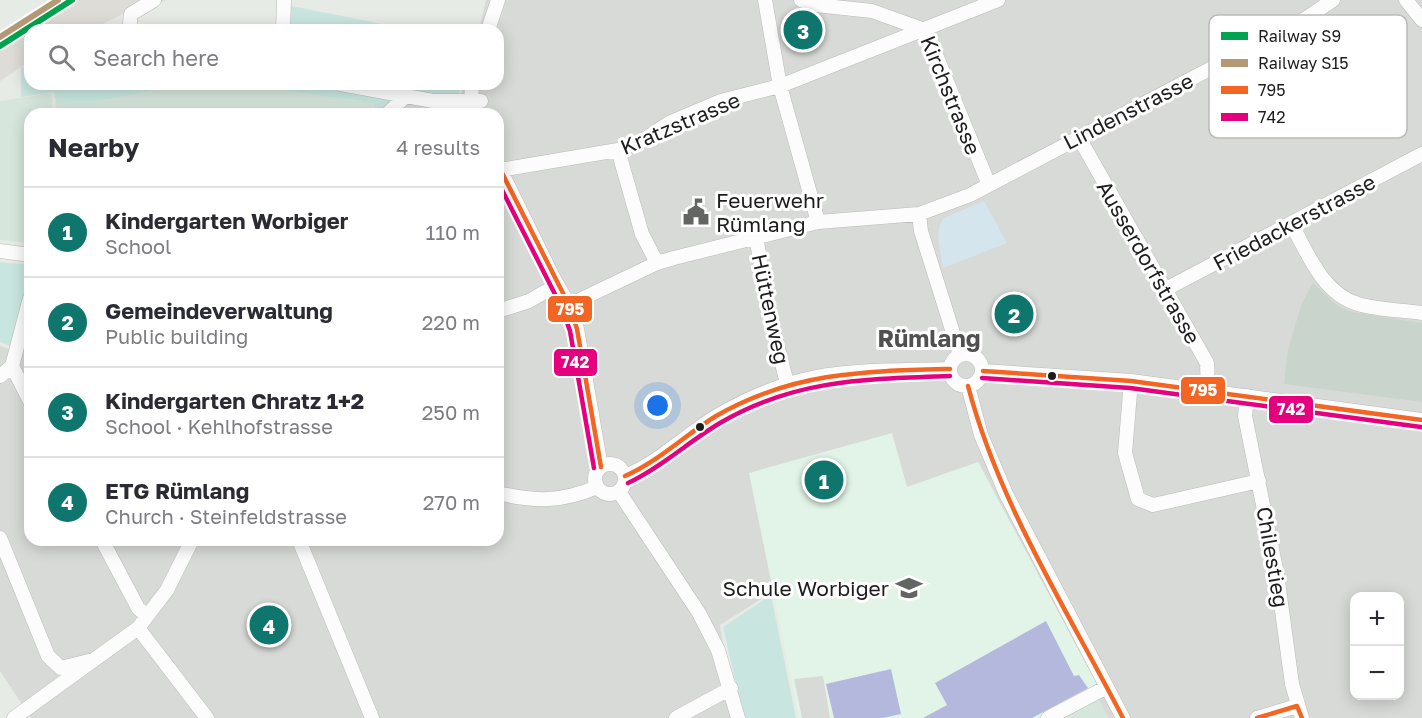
<!DOCTYPE html>
<html lang="en">
<head>
<meta charset="utf-8">
<style>
	:root { --surface:#fff; --page:#f7f7f7; --text:#2b2b33; --muted:#7c7c81; --line:#e1e1e2; --accent:#0f766e }
	body { margin:0; font-family:"Golos Text",sans-serif; background:var(--page); color:var(--text) }
	.controls { position:absolute; right:18px; bottom:18px; display:grid; overflow:hidden; border-radius:12px; box-shadow:0 3px 15px #0003 }
	.controls button { width:54px; height:54px; display:grid; place-items:center; padding:0; border:0; border-bottom:2px solid var(--line); background:var(--surface); color:var(--text); font:30px sans-serif }
	.you { position:absolute; left:658px; top:406px; width:21px; height:21px; margin:-15px; border:4px solid #fff; border-radius:50%; background:#1a73e8; box-shadow:0 0 0 9px #1a73e833 }
	.badge { display:grid; place-items:center; width:39px; height:39px; border-radius:50%; background:var(--accent); color:#fff; font-size:20px; font-weight:700 }
	.pin { position:absolute; translate:-50% -50%; border:3px solid #fff; box-shadow:0 2px 6px #0006 }
	.list { margin:0; padding:0; list-style:none }
	h2 { display:flex; justify-content:space-between; align-items:center; height:78px; margin:0; padding:0 24px; font-size:26px }
	h2 small { font-size:20px; font-weight:400; color:var(--muted) }
	.list li { display:grid; grid-template-columns:39px 1fr auto; gap:18px; align-items:center; box-sizing:border-box; height:90px; padding:0 24px; border-top:2px solid var(--line) }
	.list b { display:block; font-size:22px; white-space:nowrap }
	.list p { margin:0; font-size:20px; white-space:nowrap; color:var(--muted) }
	.list em { font-size:20px; font-style:normal; color:var(--muted) }
	.icon { flex:none; width:33px; height:33px; fill:none; stroke:currentColor; stroke-width:2; stroke-linecap:round; stroke-linejoin:round }
	.map { position:relative; flex:none; width:1422px; height:718px; overflow:hidden }
	.search { position:absolute; background:var(--surface); box-shadow:0 3px 15px #0003; left:24px; top:24px; width:480px; height:66px; display:flex; align-items:center; gap:15px; box-sizing:border-box; padding:0 21px; border-radius:18px; color:var(--muted); font-size:22px }
	.panel { position:absolute; background:var(--surface); box-shadow:0 3px 15px #0003; left:24px; top:108px; width:480px; height:438px; border-radius:18px }
	.map>svg:first-child { display:block }
</style>
</head>
<body>
<div class="map">
<svg width="1422" height="718" viewBox="0 0 1422 718">
	<rect width="100%" height="100%" fill="#e6ebe6"/>
	<path fill="#d8dad7" fill-rule="evenodd" d="M486 0H1422V718H1108L978 462 720 625 734 718H31L0 671V346L19 352 30 315V540H498V114H386L407 103 456 112 464 84H498V30H479ZM1354 596H1400V696H1354Z"/>
	<path fill="#dddcd6" d="M58 0H166L139 13 123 14 90 30H30V61L0 81V38Z"/>
	<path fill="#e2f4e7" d="M892 433 907 487 978 462 1100 690 1044 718H799L749 473Z"/>
	<path fill="#c9d4cc" d="M1313 283 1337 305 1351 312 1422 323V402L1284 384 1288 349 1302 303Z"/>
	<path fill="#d6e6dc" d="M189 84H239L372 103 376 113 57 114 55 102 102 101Z
		M51 93 53 114H30V243L0 240V101Z
		M1098 697 1108 718H1057Z"/>
	<path fill="#c8e6df" d="M287 5 401 28V30H286Z
		M21 67 30 70V84H187L101 101 56 102 54 92 21 97Z
		M240 84H313L396 99 377 111 372 103Z
		M363 84H460L458 96 434 98Z
		M0 262 30 265V282L10 346 0 342Z
		M771 595 796 718H744L723 627Z"/>
	<path fill="#d4e5ed" d="M984 201 1007 243 943 268C941 252 933 232 944 218Z"/>
	<path fill="#b4b8dc" d="M1046 621 1074 676 1079 675 1088 688 1032 718H923L947 705 935 683Z
		M891 669 901 714 883 718H834L826 684Z"/>
	<path fill="#d8dad8" d="M887 21 890 30 849 46 846 37Z
		M1406 22 1414 37 1388 52 1379 36Z
		M891 125 903 147 869 156 867 133Z
		M1057 236 1118 353 1109 358 1048 240Z
		M1042 250 1066 295 1059 299 1035 254Z
		M1151 275 1179 327 1135 353 1107 302Z
		M937 390 944 413 891 430 886 403Z
		M753 412 765 428 771 448 785 445 791 460 749 473 747 467 717 482 698 444Z
		M910 428 918 454 902 459 892 433Z
		M1266 558 1275 626 1267 627 1258 559Z
		M280 571 292 584 297 586 304 581 307 593 299 600 288 590 291 597 277 605 272 597 249 610 241 593Z
		M312 594 324 621V628L319 629 301 605Z
		M823 676 830 718H802L794 679Z"/>
	<g fill="none" stroke-linecap="round" stroke-linejoin="round">
		<g stroke="#b9bbb9" stroke-width="15">
			<path id="minor" d="M765 0 780 86 818 222
				M801 0 816 5 872 11 922 29
				M1406 0 1422 20
				M922 29 932 45 989 185
				M129 30 131 14 154 0
				M283 30 284 0
				M488 30 498 0
				M341 84 433 101H481
				M472 84 471 103 474 114
				M387 114 406 96
				M1078 136 1207 363 1208 391
				M618 150 642 234 657 263
				M498 165 553 277 569 305 577 329 601 467
				M500 170 618 150 642 141 669 123 721 101 780 86 998 0
				M919 214 921 231 960 355
				M1292 225C1308 254 1323 294 1358 304 1378 310 1401 310 1422 313
				M756 236 770 318 787 383
				M0 251 30 255
				M1166 289 1422 154
				M569 305 657 263 674 258 818 222 919 214 970 195 1305 19 1333 0
				M498 311 529 301 557 285
				M950 370a16 16 0 1 1 32 0a16 16 0 1 1-32 0Z
				M12 366 30 298
				M12 366 30 401
				M983 371 1131 381 1422 420
				M0 376 12 366
				M1131 381 1125 453 1138 499 1153 505 1259 481
				M968 386 981 435 1006 494 1123 718
				M1247 396 1245 416 1277 574 1292 684 1302 718
				M595 479a15 15 0 1 1 30 0a15 15 0 1 1-30 0Z
				M625 476C660 462 685 435 717 416 802 366 856 372 950 369
				M619 492 699 613 718 650 738 718
				M498 493C535 502 562 502 597 487
				M0 538 48 656 61 668 89 661
				M102 540 138 608 147 616
				M299 540 372 718
				M138 628 207 718
				M14 718 138 628 167 590 192 540
				M676 718 731 688
				M1048 718 1107 687
				M1257 718 1297 706"/>
		</g>
		<use href="#minor" stroke="#fbfcfb" stroke-width="14"/>
		<g stroke="#fff" stroke-width="9">
			<path id="bus-1" d="M498 165 569 305 577 329 601 467
				M983 371 1131 381 1422 420
				M968 386C999 504 1067 610 1123 718
				M625 476C659 461 685 435 716 416 792 372 865 371 950 369
				M1257 718 1297 706 1302 718"/>
		</g>
		<g stroke="#fff" stroke-width="9">
			<path id="bus-2" d="M498 182 562 308 570 331 594 468
				M982 378 1130 388 1421 427
				M628 483C662 467 688 442 720 423 795 379 866 379 950 376"/>
		</g>
		<use href="#bus-1" stroke="#f26522" stroke-width="4.5"/>
		<use href="#bus-2" stroke="#e5007d" stroke-width="4.5"/>
		<g stroke="#fff" stroke-width="10">
			<path id="rail-1" d="M0 46 72 0"/>
		</g>
		<g stroke="#fff" stroke-width="10">
			<path id="rail-2" d="M0 37 58 0"/>
		</g>
		<use href="#rail-1" stroke="#00a34f" stroke-width="6"/>
		<use href="#rail-2" stroke="#b59977" stroke-width="6"/>
	</g>
	<defs>
		<g id="civic-bare" transform="scale(2.07)"><path d="M-.6-6.5H3V-4.5H.6V-3L4-1V1h2V6H-6V1h2V-1L-.6-3ZM-1.2 2.5V6h2.4V2.5Z" fill="#636563" stroke="#fff" stroke-width="2.5" paint-order="stroke"/></g>
		<g id="school-bare" transform="scale(2.07)"><path d="M0-5L7-2L0 1L-7-2ZM-4 1L0 2.5L4 1V4Q0 6-4 4Z" fill="#636563" stroke="#fff" stroke-width="2.5" paint-order="stroke"/></g>
	</defs>
	<g fill-rule="evenodd">
		<use href="#civic-bare" x="696" y="212"/>
		<use href="#school-bare" x="909" y="588"/>
	</g>
	<g fill="#1d1d1d" stroke="#fff" stroke-width="2">
		<circle cx="1052" cy="376" r="5"/>
		<circle cx="700" cy="427" r="5"/>
	</g>
	<g text-anchor="middle" dominant-baseline="central" stroke-width="6" stroke-linejoin="round" paint-order="stroke">
		<g font-size="21" fill="#1d1d1d" stroke="#fff">
			<text transform="translate(951 95) rotate(68)">Kirchstrasse</text>
			<text transform="translate(1128 111) rotate(-27)">Lindenstrasse</text>
			<text transform="translate(680 123) rotate(-23)">Kratzstrasse</text>
			<text transform="translate(1294 222) rotate(-28)">Friedackerstrasse</text>
			<text transform="translate(1149 262) rotate(60)">Ausserdorfstrasse</text>
			<text transform="translate(771 309) rotate(78)">Hüttenweg</text>
			<text transform="translate(1273 557) rotate(80)">Chilestieg</text>
		</g>
		<g font-size="21" fill="#1d1d1d" stroke="#fff" text-anchor="start">
			<text x="716" y="200">Feuerwehr<tspan x="716" dy="24">Rümlang</tspan></text>
			<text x="889" y="588" text-anchor="end">Schule Worbiger</text>
		</g>
		<g font-size="24" font-weight="bold" fill="#505050" stroke="#fff">
			<text x="929" y="337">Rümlang</text>
		</g>
	</g>
	<rect x="1209" y="15" width="198" height="123" rx="9" fill="#fff" stroke="#bbb" stroke-width="1.5"/>
	<rect x="1221" y="32" width="27" height="8" fill="#00a34f"/>
	<rect x="1221" y="59" width="27" height="8" fill="#b59977"/>
	<rect x="1221" y="86" width="27" height="8" fill="#f26522"/>
	<rect x="1221" y="113" width="27" height="8" fill="#e5007d"/>
	<g font-size="16" fill="#1d1d1d">
		<text x="1258" y="42">Railway S9</text>
		<text x="1258" y="69">Railway S15</text>
		<text x="1258" y="96">795</text>
		<text x="1258" y="123">742</text>
	</g>
	<g stroke="#fff" stroke-width="2">
		<rect x="547" y="295" width="46" height="28" rx="6" fill="#f26522"/>
		<rect x="553" y="348" width="45" height="29" rx="6" fill="#e5007d"/>
		<rect x="1180" y="376" width="46" height="29" rx="6" fill="#f26522"/>
		<rect x="1268" y="395" width="46" height="29" rx="6" fill="#e5007d"/>
	</g>
	<g font-size="16" text-anchor="middle" font-weight="bold" fill="#fff">
		<text x="570" y="315">795</text>
		<text x="575" y="368">742</text>
		<text x="1203" y="396">795</text>
		<text x="1291" y="415">742</text>
	</g>
</svg>
<div class="controls">
<button>+</button>
<button>−</button>
</div>
<div class="you"></div>
<div class="pin badge" style="left:824px;top:480px">1</div>
<div class="pin badge" style="left:1014px;top:314px">2</div>
<div class="pin badge" style="left:803px;top:30px">3</div>
<div class="pin badge" style="left:269px;top:625px">4</div>
<div class="search"><svg class="icon" aria-label="search" viewBox="0 0 24 24"><circle cx="10" cy="10" r="6"/><path d="M15 15l6 6"/></svg>Search here</div>
<section class="panel">
<h2>Nearby<small>4 results</small></h2>
<ul class="list">
<li><span class="badge">1</span><div><b>Kindergarten Worbiger</b><p>School</p></div><em>110 m</em></li>
<li><span class="badge">2</span><div><b>Gemeindeverwaltung</b><p>Public building</p></div><em>220 m</em></li>
<li><span class="badge">3</span><div><b>Kindergarten Chratz 1+2</b><p>School · Kehlhofstrasse</p></div><em>250 m</em></li>
<li><span class="badge">4</span><div><b>ETG Rümlang</b><p>Church · Steinfeldstrasse</p></div><em>270 m</em></li>
</ul>
</section>
</div>
</body>
</html>
